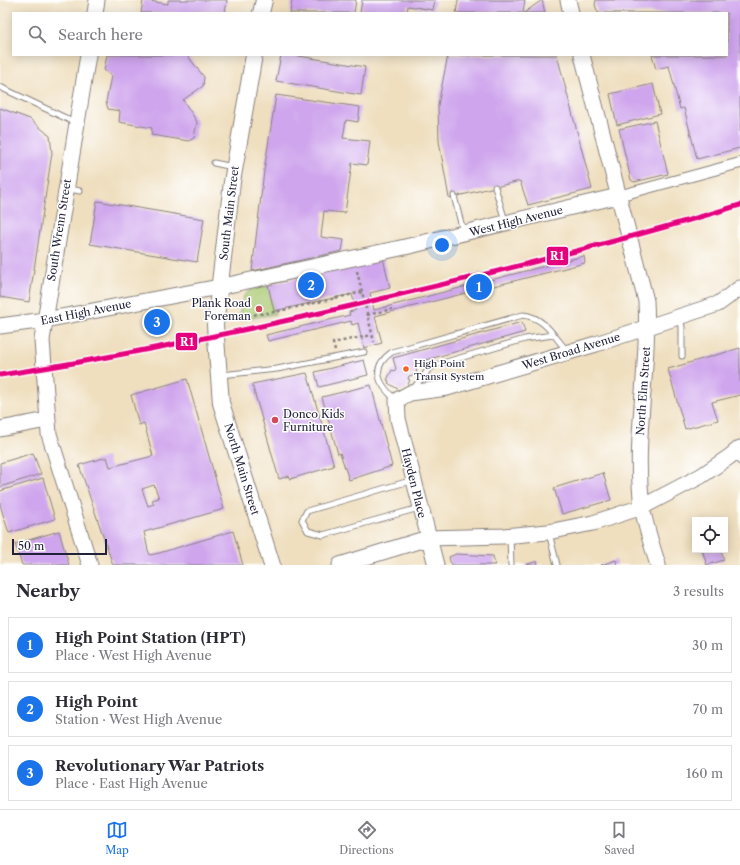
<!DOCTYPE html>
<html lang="en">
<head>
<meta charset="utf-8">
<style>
	:root { --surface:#fff; --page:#f2f2f3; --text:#2b2b33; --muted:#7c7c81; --line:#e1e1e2; --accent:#1a73e8 }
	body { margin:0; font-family:"Libre Caslon Text",serif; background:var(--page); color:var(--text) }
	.controls { position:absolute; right:12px; bottom:12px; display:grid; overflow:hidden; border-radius:0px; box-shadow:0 2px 10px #0003 }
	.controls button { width:36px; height:36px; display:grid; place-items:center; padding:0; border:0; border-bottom:1px solid var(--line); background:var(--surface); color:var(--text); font:20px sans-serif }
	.scale { position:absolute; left:12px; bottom:10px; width:95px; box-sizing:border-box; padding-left:4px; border:2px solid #22223b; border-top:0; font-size:11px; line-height:14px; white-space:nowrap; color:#22223b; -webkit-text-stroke:3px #fff; paint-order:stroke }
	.you { position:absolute; left:442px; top:245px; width:14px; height:14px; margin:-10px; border:3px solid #fff; border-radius:50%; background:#1a73e8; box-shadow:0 0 0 6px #1a73e833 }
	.badge { display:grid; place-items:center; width:26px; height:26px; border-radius:50%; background:var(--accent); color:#fff; font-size:13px; font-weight:700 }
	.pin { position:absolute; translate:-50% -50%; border:2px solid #fff; box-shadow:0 1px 4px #0006 }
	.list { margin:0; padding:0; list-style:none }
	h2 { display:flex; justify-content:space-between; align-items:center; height:52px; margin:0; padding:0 16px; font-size:17px }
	h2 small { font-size:13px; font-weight:400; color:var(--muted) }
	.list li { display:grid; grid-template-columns:26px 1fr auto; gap:12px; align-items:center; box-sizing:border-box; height:56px; margin:0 8px 8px; padding:0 8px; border:1px solid var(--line); border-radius:0px }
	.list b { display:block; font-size:15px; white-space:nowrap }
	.list p { margin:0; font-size:13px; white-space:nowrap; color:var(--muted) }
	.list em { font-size:13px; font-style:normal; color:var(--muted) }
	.icon { flex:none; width:22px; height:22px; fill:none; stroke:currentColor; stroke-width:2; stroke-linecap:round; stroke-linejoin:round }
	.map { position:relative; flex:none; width:740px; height:565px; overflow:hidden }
	.search { position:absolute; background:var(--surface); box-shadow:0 2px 10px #0003; left:12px; right:12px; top:12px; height:44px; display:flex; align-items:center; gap:10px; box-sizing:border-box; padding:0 14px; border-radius:0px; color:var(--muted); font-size:15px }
	.sheet { height:244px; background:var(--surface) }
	nav { display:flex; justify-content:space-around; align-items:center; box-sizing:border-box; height:56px; border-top:1px solid var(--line); background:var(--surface); font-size:11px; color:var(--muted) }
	nav a { display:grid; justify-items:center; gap:2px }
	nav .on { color:var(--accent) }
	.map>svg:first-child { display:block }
</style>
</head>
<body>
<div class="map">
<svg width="740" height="565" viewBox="0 0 740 565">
	<rect width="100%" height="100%" fill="#fff"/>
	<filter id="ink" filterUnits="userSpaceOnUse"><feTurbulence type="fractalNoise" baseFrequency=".025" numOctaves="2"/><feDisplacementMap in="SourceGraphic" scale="8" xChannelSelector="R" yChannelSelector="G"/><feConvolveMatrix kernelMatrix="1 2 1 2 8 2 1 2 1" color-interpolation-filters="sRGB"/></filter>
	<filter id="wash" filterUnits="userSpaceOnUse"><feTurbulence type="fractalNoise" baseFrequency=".012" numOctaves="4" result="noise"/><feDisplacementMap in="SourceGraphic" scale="16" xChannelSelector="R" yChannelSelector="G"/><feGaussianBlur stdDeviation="0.9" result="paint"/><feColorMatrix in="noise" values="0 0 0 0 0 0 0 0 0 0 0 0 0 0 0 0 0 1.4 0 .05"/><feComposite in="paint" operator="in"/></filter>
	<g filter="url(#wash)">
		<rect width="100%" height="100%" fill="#efdfbf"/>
		<path fill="#aaca72" stroke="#667656" d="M268 285 275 314 239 320C242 295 242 290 268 285Z"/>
		<g id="blocks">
			<path fill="#cfa5ed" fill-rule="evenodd" d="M143 0 168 4V0H227L225 13H141Z
				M292 0H356L354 13H290Z
				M362 0H435L433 10 408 6 407 13H360Z
				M458 0H525L523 13H456Z
				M542 0 545 13H524Z
				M596 0H740V148L697 159 684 108 680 109 669 66 656 69 652 55H727V13H598L595 5Z
				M107 55H187L204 77 203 86 183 100 197 122 194 138 189 141 151 135 152 128 119 122 120 111 108 109 106 102 111 76 104 70Z
				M281 55H293L365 67 361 95 276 81Z
				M448 55H557L592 189 528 205 520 181 449 198 439 141 438 105Z
				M653 84 660 114 617 125 610 94Z
				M276 95 360 107 358 122 346 120 343 138 370 141 367 165 352 163 345 213 324 211 321 237 344 240 342 251 252 271 264 171Z
				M0 108 30 119 50 136 52 153 29 302 0 297Z
				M655 121 668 174 634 182 631 180 619 129Z
				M97 201 204 219 197 262 90 244Z
				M584 256 585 263 375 316 382 343 364 348 358 323 352 325 351 321 268 341 266 335 350 315 349 312 356 310 352 294 274 311 268 285 383 258 390 288 370 293 374 310Z
				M522 322 525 332 426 360 427 365 416 368 417 374 409 376 408 379 410 380 405 390 403 388 401 391 388 383 389 381 387 380 392 370 394 371 396 369 393 358Z
				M740 348V395L712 402 718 420 685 429 668 369Z
				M364 360 368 375 319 387 315 372Z
				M307 373 334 466 290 479 289 476 279 479 252 384Z
				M187 379 224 509 144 532 148 550 150 555 159 553 233 531 243 565H113L79 465 107 457 110 467 153 456 144 423 139 425 131 395ZM154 485 159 498 152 500 154 504 148 506 142 489Z
				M371 385 392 466 349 480 340 453 338 454 322 397Z
				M33 453 41 474 0 487V463Z
				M603 473 611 500 562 514 554 488Z
				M43 478 55 519 9 533 0 505V491Z
				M59 531 69 565H22L15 544Z
				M702 550H721L724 560 707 565Z
				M456 554 493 556 495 565H451L449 557Z
				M616 560 617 565H601Z
				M537 561 538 565H525Z"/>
		</g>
	</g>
	<g filter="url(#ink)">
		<use href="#blocks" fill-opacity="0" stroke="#88807d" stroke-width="1"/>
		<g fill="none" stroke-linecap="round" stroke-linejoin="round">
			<g stroke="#88807d" stroke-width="7">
				<path id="lane" d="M0 87 76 123
					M214 163 233 167
					M495 187 505 221
					M69 189 80 191
					M454 196 463 231
					M680 317 682 327V356
					M221 375 277 369 364 352
					M413 389 429 369 436 365 525 339 553 335
					M396 400C379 385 369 368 392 352L523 315C544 317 554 336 567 351
					M735 454 740 462
					M413 480 307 511 302 520 308 531 323 535 419 508
					M549 533 557 565
					M510 536 511 565"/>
			</g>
			<g stroke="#88807d" stroke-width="12">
				<path id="street" d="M618 196 740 163"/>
			</g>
			<g stroke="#88807d" stroke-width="17">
				<path id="secondary" d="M568 0 571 13
					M95 13 97 0
					M88 55 42 340 49 434 90 565
					M582 55 646 301C650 369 633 438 642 506 645 525 652 546 658 565
					M0 326 45 320 219 287 405 247 618 196
					M0 429 47 420
					M340 565 428 538 503 536 548 532 593 523 642 507 701 476 729 457 740 448
					M436 565 398 419 397 400 410 393 447 388 596 344 718 304 740 288"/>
			</g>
			<g stroke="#88807d" stroke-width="18">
				<path id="primary" d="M261 13 264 0
					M254 55 232 182 215 325 221 403 272 565"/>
			</g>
			<path stroke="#88807d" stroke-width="2.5" stroke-dasharray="3 3" stroke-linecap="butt" d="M357 271 374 342
				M367 315 392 309
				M236 317 275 312 362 292
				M335 351 333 343 372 335"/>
			<use href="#lane" stroke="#fff" stroke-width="5"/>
			<use href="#street" stroke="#fff" stroke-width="10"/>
			<use href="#secondary" stroke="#fff" stroke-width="15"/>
			<use href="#primary" stroke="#fff" stroke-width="16"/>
			<g stroke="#fff" stroke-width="8">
				<path id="rail-1" d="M0 375C132 355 263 327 393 296 510 269 625 240 740 205"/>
			</g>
			<use href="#rail-1" stroke="#e5007d" stroke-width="5"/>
		</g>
	</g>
	<g fill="#d1495b" stroke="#fff" stroke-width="1.5">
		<circle cx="259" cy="309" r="4"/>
		<circle cx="275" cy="420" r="4"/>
	</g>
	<circle fill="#f26522" stroke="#fff" stroke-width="1.5" cx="406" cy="369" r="3.5"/>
	<g text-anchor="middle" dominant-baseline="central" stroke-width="3" stroke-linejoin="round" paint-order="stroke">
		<g font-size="10" fill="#22223b" stroke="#fff" text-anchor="start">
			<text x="414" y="363">High Point<tspan x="414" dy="13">Transit System</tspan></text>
		</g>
		<g font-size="11" fill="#22223b" stroke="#fff">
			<text transform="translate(229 213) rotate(-83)">South Main Street</text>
			<text transform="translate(516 221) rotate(-14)">West High Avenue</text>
			<text transform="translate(59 230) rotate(-81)">South Wrenn Street</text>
			<text transform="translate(86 312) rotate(-11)">East High Avenue</text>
			<text transform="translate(571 351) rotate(-17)">West Broad Avenue</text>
			<text transform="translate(643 391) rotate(-86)">North Elm Street</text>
			<text transform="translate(242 469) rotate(73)">North Main Street</text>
			<text transform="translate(414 483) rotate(76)">Hayden Place</text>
		</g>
		<g font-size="11" fill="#22223b" stroke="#fff" text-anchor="end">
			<text x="251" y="303">Plank Road<tspan x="251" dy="13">Foreman</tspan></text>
			<text x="283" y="414" text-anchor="start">Donco Kids<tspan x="283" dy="13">Furniture</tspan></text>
		</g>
	</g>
	<g stroke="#fff" stroke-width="1.5">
		<rect x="546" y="246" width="23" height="20" rx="4" fill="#e5007d"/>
		<rect x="175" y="332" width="23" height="19" rx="4" fill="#e5007d"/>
	</g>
	<g font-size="11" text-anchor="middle" font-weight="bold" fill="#fff">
		<text x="557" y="260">R1</text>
		<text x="187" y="346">R1</text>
	</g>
</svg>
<div class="controls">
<button><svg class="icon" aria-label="locate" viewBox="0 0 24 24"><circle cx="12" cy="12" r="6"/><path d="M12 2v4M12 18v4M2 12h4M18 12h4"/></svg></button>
</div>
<div class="scale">50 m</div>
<div class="you"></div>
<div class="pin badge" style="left:479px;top:287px">1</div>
<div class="pin badge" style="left:311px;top:285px">2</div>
<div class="pin badge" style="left:157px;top:322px">3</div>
<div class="search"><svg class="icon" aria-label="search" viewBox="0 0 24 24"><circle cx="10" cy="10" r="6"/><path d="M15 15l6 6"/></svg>Search here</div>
</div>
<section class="sheet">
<h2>Nearby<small>3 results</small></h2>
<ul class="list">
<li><span class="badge">1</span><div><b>High Point Station (HPT)</b><p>Place · West High Avenue</p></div><em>30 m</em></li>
<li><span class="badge">2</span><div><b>High Point</b><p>Station · West High Avenue</p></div><em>70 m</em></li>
<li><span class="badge">3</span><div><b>Revolutionary War Patriots</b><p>Place · East High Avenue</p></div><em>160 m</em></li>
</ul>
</section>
<nav>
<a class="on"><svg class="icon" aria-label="map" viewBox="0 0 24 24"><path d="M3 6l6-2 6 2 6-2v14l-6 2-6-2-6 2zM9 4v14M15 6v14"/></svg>Map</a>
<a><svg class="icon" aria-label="directions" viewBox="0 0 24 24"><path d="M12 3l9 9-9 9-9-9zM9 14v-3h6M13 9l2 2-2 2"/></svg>Directions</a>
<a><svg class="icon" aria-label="saved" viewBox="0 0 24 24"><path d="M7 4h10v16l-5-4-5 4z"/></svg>Saved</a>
</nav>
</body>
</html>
